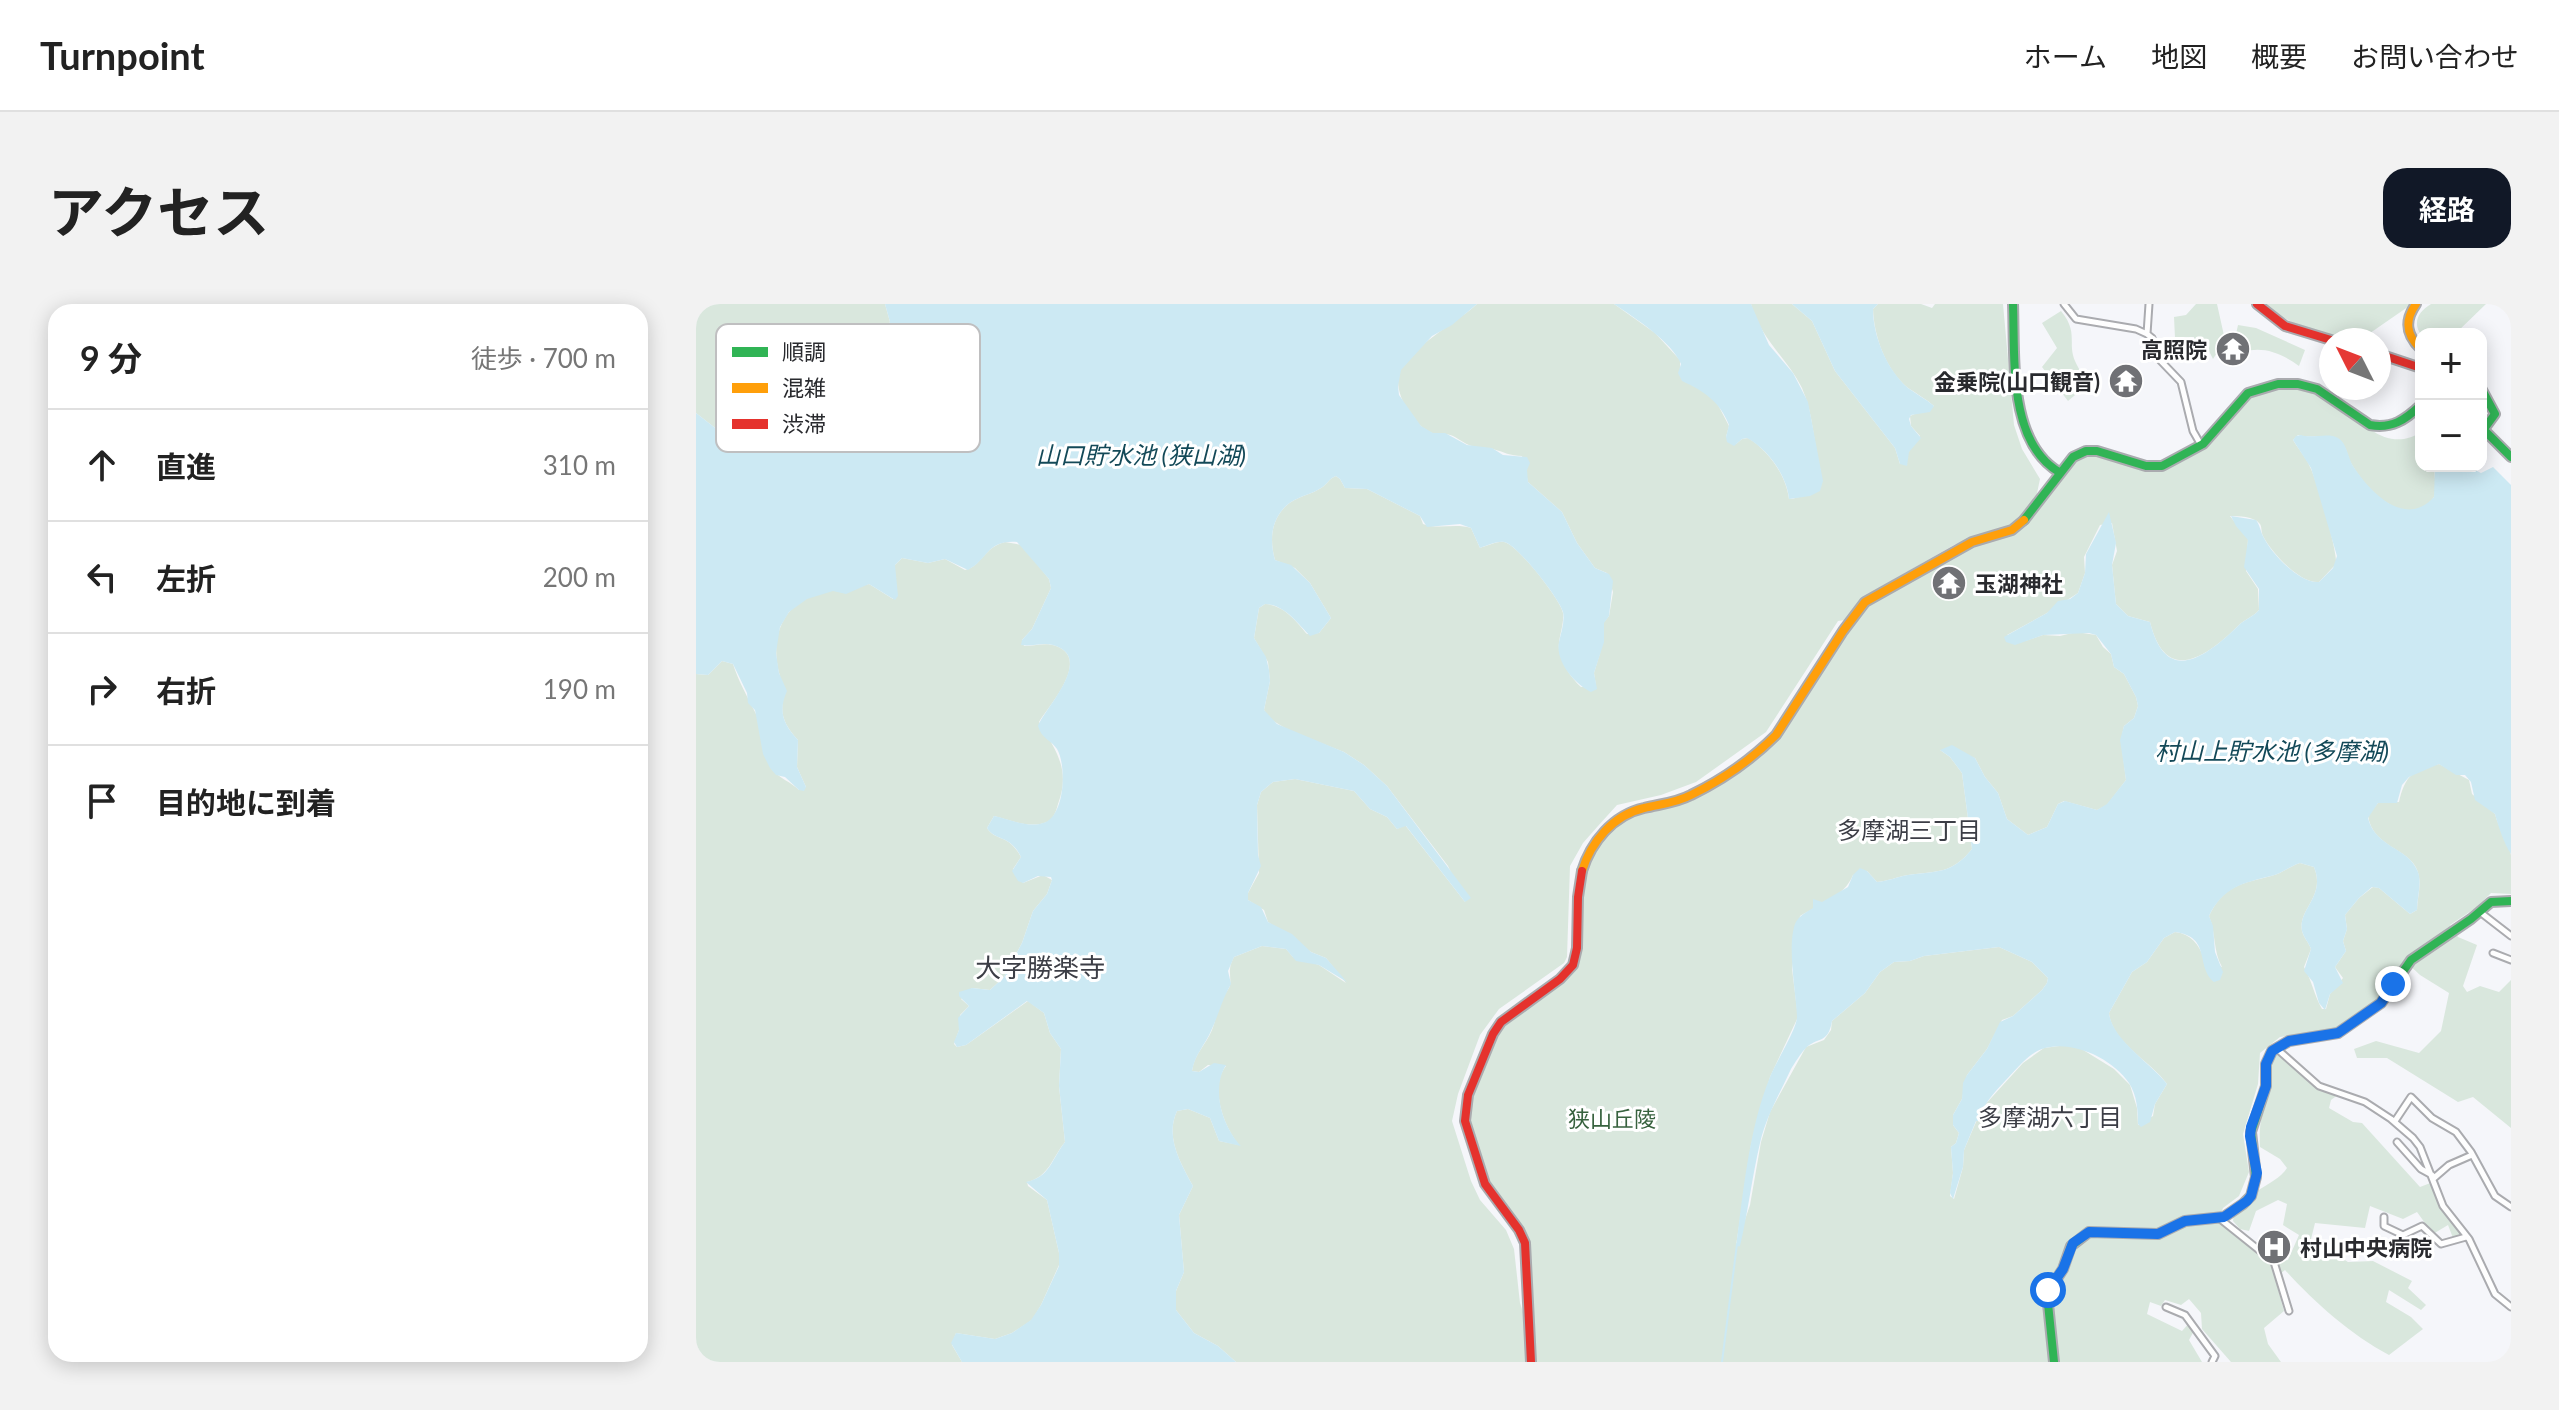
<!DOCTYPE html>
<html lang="ja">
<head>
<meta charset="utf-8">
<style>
	:root { --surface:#fff; --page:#f2f2f2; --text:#222; --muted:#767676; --line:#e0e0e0; --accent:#111827 }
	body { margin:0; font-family:Lato,"Noto Sans JP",sans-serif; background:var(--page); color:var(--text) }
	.controls { position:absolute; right:24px; top:24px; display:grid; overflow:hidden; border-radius:16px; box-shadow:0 4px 20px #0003 }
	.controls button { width:72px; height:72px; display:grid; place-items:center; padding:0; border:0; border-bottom:2px solid var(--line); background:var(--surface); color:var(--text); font:40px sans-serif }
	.compass { position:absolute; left:1623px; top:24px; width:72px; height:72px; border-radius:50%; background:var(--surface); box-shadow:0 4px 20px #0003; rotate:312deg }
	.stop { position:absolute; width:24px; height:24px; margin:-18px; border:6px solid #1a73e8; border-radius:50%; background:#fff }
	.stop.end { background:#1a73e8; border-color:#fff; box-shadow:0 2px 8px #0008 }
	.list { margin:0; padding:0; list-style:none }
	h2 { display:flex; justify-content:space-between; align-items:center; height:104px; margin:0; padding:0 32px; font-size:34px }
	h2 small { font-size:26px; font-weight:400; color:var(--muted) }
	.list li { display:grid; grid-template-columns:52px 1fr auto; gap:24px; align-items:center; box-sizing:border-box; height:112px; padding:0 32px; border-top:2px solid var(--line) }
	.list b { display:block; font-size:30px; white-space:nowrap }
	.list em { font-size:26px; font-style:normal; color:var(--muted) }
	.icon { flex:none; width:44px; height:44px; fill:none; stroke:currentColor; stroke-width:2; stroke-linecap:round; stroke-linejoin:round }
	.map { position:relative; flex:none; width:1815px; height:1058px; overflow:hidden; border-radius:24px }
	header { display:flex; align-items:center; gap:48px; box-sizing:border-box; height:112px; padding:0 40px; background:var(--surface); border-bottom:2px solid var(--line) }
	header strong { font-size:38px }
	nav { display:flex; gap:44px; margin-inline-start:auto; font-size:28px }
	.intro { display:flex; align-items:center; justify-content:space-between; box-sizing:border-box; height:192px; padding:0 48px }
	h1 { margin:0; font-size:56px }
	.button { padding:20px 36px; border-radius:24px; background:var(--accent); color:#fff; font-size:28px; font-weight:700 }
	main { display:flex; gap:48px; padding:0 48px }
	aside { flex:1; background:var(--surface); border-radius:24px; box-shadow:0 4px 20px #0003 }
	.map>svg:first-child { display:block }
</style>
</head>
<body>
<header>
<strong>Turnpoint</strong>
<nav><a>ホーム</a><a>地図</a><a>概要</a><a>お問い合わせ</a></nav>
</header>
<div class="intro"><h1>アクセス</h1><a class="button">経路</a></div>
<main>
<aside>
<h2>9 分<small>徒歩 · 700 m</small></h2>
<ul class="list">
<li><svg class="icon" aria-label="ahead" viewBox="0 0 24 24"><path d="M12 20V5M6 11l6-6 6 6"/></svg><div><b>直進</b></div><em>310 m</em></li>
<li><svg class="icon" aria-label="left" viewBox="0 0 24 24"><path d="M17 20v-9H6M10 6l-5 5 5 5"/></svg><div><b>左折</b></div><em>200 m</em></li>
<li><svg class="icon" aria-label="right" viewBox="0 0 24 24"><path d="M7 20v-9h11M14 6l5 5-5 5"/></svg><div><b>右折</b></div><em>190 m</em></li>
<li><svg class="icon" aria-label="arrive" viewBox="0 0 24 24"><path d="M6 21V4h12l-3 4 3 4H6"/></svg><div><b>目的地に到着</b></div></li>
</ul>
</aside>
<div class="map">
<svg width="1815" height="1058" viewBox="0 0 1815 1058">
	<rect width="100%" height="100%" fill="#f5f6fa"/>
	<path fill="#d9e7dd" d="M0 0H189L194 18C177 47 160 25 139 23L136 35 142 53 134 66 113 80 66 41 55 40 72 82V96L66 102 34 107 29 122 23 127 0 109Z
		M781 0H918L959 29 984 56V64L1021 99 1033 122 1030 133 1040 140 1046 135 1052 134C1072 146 1090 171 1093 195 1101 195 1107 190 1114 192L1125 168C1117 140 1118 111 1106 84 1091 54 1063 33 1055 0H1096L1116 17 1139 67 1199 144 1204 160 1224 132 1215 122 1214 112 1238 102C1230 95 1221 90 1212 84 1190 66 1178 33 1177 5L1182 0H1225L1236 4 1239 0H1307L1318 121 1326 145 1344 175 1340 194 1316 221 1258 241 1167 293 1149 316 1142 317 1070 428 1000 478 965 491 921 501 902 522 887 539 874 562 871 653 868 659 803 705 784 731 762 790 756 817 775 877 784 896 810 926 818 945 824 999 828 1011 830 1058H540L522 1042 498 1029 480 1006V987L488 968 483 911 497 882C484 858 469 833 481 807L492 805 514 814 523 837 543 841C528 823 513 783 530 762L512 761 503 768 496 767C498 750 510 741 516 726 520 716 521 705 525 695 527 691 531 688 533 684 537 675 530 667 538 653L566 642 590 645 597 653 623 661 650 679 630 654 615 648 572 618 568 606 552 596V589L563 569 561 501 565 488 577 478 599 475 658 487 674 505 691 513 701 525 709 521 769 598 752 562 691 482 668 461 648 448 594 427 574 415 568 406 574 377 572 358 558 334 563 304 569 300C588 301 600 317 611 330L623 329 635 314 614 279 599 264 579 256C573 235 575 212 595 198 604 192 616 190 625 184 632 180 632 175 640 172L644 175 649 184 671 185 724 212 727 220C742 226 759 219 775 224L784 244C791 242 801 237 808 238 821 240 865 296 867 309 868 320 864 329 863 339 861 354 875 374 885 383L900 382 898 369 904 349 908 318 913 312 917 288 911 269 899 264 881 239 866 208 832 178 826 152C814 152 808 148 797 145 791 143 785 145 779 143 770 141 765 136 757 132 750 129 745 131 739 130 719 125 697 90 703 70 710 45 762 18 781 0Z
		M1500 0H1521L1529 36 1517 55 1513 47H1502L1498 41V33L1479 34 1478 13 1490 11Z
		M1570 0H1716L1664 36H1654C1625 28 1591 22 1570 0Z
		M1735 0H1790L1759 30 1725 31C1716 18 1723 7 1735 0Z
		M1365 7C1383 29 1371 38 1379 57 1383 66 1388 72 1391 81L1372 97 1346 63 1361 44 1346 19Z
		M1542 21 1560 24 1609 46 1603 62C1585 49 1567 42 1547 48L1540 30Z
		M1582 80 1618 84 1674 121 1675 126C1691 137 1709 139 1725 128V162H1739C1737 171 1742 185 1738 193 1734 200 1725 205 1717 206 1692 209 1666 179 1655 159 1651 152 1651 142 1644 138 1632 129 1616 135 1602 131L1597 136C1602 145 1610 153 1614 163 1621 176 1642 249 1640 260L1623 278C1604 280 1575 248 1567 232 1565 228 1566 223 1564 220 1558 212 1542 212 1534 212L1552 235 1550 267 1562 285 1563 306C1557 313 1549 315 1542 322 1510 353 1470 382 1454 318L1432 312 1420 300 1416 261 1421 247 1416 219 1404 221 1388 253 1389 269 1382 289 1351 309 1311 331 1329 337 1347 331 1364 332 1380 328 1400 331 1407 343 1415 350 1418 363 1428 370 1440 393 1442 402 1438 414 1428 422 1425 436 1430 476 1411 501 1401 506 1368 497 1362 500 1351 523 1332 531 1311 515 1302 489 1289 473 1279 454 1244 446 1254 453 1266 469 1276 545C1256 570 1241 567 1212 571 1201 573 1192 577 1181 578L1171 567 1157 571C1148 593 1124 600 1104 612L1096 665 1102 713 1074 773 1055 841 1040 942 1054 901 1065 838 1074 808 1110 743 1128 736 1135 726 1136 717 1169 689 1184 668 1198 658 1214 657 1228 652 1303 643 1336 658 1352 674 1351 679 1346 686 1317 712 1306 716 1291 745 1271 771 1266 795 1257 811V821L1263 829 1260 839 1255 843 1257 869 1254 892 1258 895 1267 863 1268 846 1286 804 1327 759 1348 744 1371 741 1384 744 1418 765 1434 781 1441 804 1442 821 1457 812 1459 800 1471 780C1455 757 1416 739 1413 709L1436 668 1451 658 1468 634 1479 628C1495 630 1503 640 1508 655L1526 663C1517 647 1520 629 1513 612 1528 581 1545 580 1575 572 1585 570 1594 562 1604 559L1618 563C1630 593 1602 604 1606 627 1608 634 1613 639 1615 645L1608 663C1616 677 1618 691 1626 705H1630L1634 690 1647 674 1639 663 1650 647 1647 637 1651 625 1649 611 1663 594 1677 583 1683 584 1714 610 1721 606C1721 596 1725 583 1723 573 1720 544 1676 546 1672 511L1682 499 1703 498C1709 472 1717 465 1743 460L1773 476 1776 490 1799 510C1803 526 1812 536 1815 551 1815 563 1815 578 1815 590L1795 589 1781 603 1754 621 1762 633 1781 641 1767 682 1771 688 1784 682 1803 688 1815 676V824L1777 793 1762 798 1691 754H1661L1658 745 1680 737 1723 749 1745 727 1753 689 1724 671 1708 656 1684 693 1638 725 1584 733 1564 749 1562 780 1547 830 1553 868 1543 892 1527 904 1522 917 1574 958 1592 956 1603 931 1587 921 1591 900 1582 896 1560 907 1553 927 1544 925 1537 917C1539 890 1579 883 1591 864L1584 855 1564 843C1563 817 1566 811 1572 786 1575 773 1572 761 1578 749H1583C1602 767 1617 783 1643 790L1635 796 1633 804 1657 818 1666 819 1724 883 1737 878 1745 903 1766 931 1757 934 1752 921 1737 930 1721 908 1707 915 1674 902 1669 924 1619 919 1615 935 1652 958 1677 957 1716 977 1712 984 1730 1001 1725 1006 1693 986 1690 998 1715 1013 1727 1025 1693 1051C1655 1031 1618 998 1589 966L1579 974 1588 1007 1568 1024 1572 1040 1585 1058H1535L1506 1025 1505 1009 1493 995 1485 1001 1469 996 1465 1002 1454 998 1451 1010 1486 1027 1494 1018 1499 1025 1493 1036 1506 1058H835L829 939 792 886 770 824 772 791 805 718 864 674 879 657 887 557 929 508 992 492 1073 438 1169 298 1239 257 1316 226 1363 168 1390 147 1458 163 1507 140 1552 89Z
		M309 238 326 241 353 275 355 284 336 325 326 336 328 342C338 342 350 338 360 342 396 355 352 403 343 418 360 447 375 465 362 500 360 508 357 517 348 519 333 524 313 516 298 512L291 524C300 538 312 529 325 553L317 565 327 579 347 571 356 576 351 590 337 607 326 639 308 673 294 686 276 684 265 695 273 702 264 711 263 726 258 740 261 743 270 741 332 697 348 709 354 729 365 745 363 782 369 838C356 854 353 873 331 878L332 882 351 896 363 949V961L345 1001 336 1016 316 1029 299 1035 260 1029 256 1041 266 1058H0V370L12 371 26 357 37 360C42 376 51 392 58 406 69 426 61 445 78 467 83 474 95 478 103 486L110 483 101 463 102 436C87 420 82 407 90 387 75 358 75 316 106 297 125 286 152 285 173 280L197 295 199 261 206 254 232 259 249 255 269 266C286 262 287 244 309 238Z"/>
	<path fill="#cce9f3" d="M189 0H781L756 21 736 32 705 66 702 82 703 91 725 122 737 129H749L771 141 796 144 807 151 831 153 834 159 831 166 832 178 866 208 881 239 899 264 913 270 917 277 913 312 908 319V338L898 369 901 385 895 388C879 380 859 358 863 338 865 328 869 318 867 308 864 295 820 239 808 238 800 237 790 242 784 244L775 224 764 220 731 223 724 212 671 185 649 184 644 175 640 172C632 175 632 180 625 184 616 190 604 192 595 198 575 212 573 235 579 256L595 261 614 279 635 314 623 329 614 332C601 319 589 301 569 300L563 304 558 334 570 353 573 366 574 377 568 406 581 420 648 448 668 461 691 482 775 594 769 598 710 522 701 525 691 513 674 505 658 487 599 475 577 478 565 488 561 501 562 551 565 562 552 589V596L565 603 572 618 596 630 615 648 630 654 651 678 623 661 600 657 590 645 566 642 538 653 532 667 535 680C525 698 523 710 515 727 509 741 499 750 496 767L503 768 518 759 530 761C515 785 526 822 545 842L523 837 514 814 492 805 481 807C469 833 484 858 497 882L483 911 488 968 480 987V1006L498 1029 522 1042 540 1058H266L255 1039 260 1029 299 1035 316 1029 335 1016 345 1001 363 962V949L351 896 330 878C354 873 355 856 369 838L363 782 365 745 354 729 348 709 331 697 270 741 261 743 258 738 263 726 262 714 273 702 263 692V688L276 684 294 686 308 673 326 639 337 607 351 590 356 576 355 573 342 572 327 579 322 577 316 567 325 553C314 530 300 538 291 524L298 512C313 515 332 524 347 519 369 513 371 462 361 445 355 436 345 434 342 422 348 405 400 353 357 341 346 338 336 343 325 341L326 336 336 325 355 284 353 275 321 238C290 236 293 255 272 266L249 255 232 259 206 254 199 261 202 292 199 296 173 280 150 290 137 287 111 295 93 308 84 323 80 349 83 369 91 387C82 407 87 420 102 436L101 463 110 483 108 487 103 486 89 473 80 471 74 464 67 450 59 406 52 399 51 389 37 360 26 357 12 371 0 370V109L23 127 39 99 63 103 71 96 72 82 56 44 55 40 57 36 62 37 88 62 113 80 134 66 142 53 136 35 138 23C159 21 175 51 194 18Z
		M918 0H1055L1073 41 1097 69 1112 98 1127 177 1124 187 1114 192 1093 195C1091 172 1072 145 1051 134L1046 135 1038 142 1031 138 1030 133 1033 121C1024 98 1008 87 986 77L982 69 985 60C976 38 939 14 918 0Z
		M1096 0H1182L1177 5C1177 32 1191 66 1212 84 1220 90 1230 95 1238 102L1234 108 1215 111 1213 115 1215 122 1225 134 1213 148 1211 162 1204 160 1199 144 1139 67 1116 17Z
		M1605 131C1616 135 1632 128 1642 134 1651 139 1652 154 1657 162 1674 188 1709 225 1738 193L1739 162H1771L1785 169 1797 163 1815 181V550C1808 540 1802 521 1799 510L1779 496 1775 478 1769 471H1760L1743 460 1713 473 1706 481 1701 499H1682L1672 514C1680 545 1712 542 1722 568 1726 579 1721 594 1721 606L1714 610 1683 584 1676 583 1663 594 1649 611 1651 625 1647 637 1650 647 1639 663 1647 679 1634 690 1629 706 1623 699 1617 678 1608 667 1615 645C1613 639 1608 634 1606 627 1602 604 1630 593 1618 563L1604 559C1594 562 1585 570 1575 572 1547 579 1527 583 1513 612L1517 622 1519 648 1527 668 1524 676 1518 678C1499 662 1516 633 1479 628L1468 634 1451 658 1436 668 1413 709C1416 736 1455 759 1471 780L1459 800 1454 818 1445 823 1442 820C1442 807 1441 791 1433 779 1416 754 1375 735 1346 745 1332 750 1320 766 1309 777 1298 789 1286 801 1283 817H1280L1268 846 1267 863 1257 895 1254 889 1257 869 1255 843 1260 839 1263 829 1257 821V811L1266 795 1267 779 1271 771 1291 745 1304 718 1317 712 1346 686 1351 679 1352 674 1336 658 1303 643 1228 652 1214 657 1198 658 1184 668 1169 689 1136 717C1132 741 1121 732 1109 745 1104 750 1099 759 1095 765 1084 789 1070 813 1064 839 1056 873 1052 908 1044 942L1040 943C1047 889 1053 824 1074 773 1079 760 1102 723 1101 712 1100 689 1091 642 1099 620 1102 612 1111 608 1117 604V595L1126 598 1152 583 1157 571 1164 564 1171 567 1181 578C1192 577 1201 573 1212 571 1241 567 1256 570 1276 545L1266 469 1254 453 1244 446 1256 441 1279 454 1289 473 1302 489 1311 515 1332 531 1351 523 1362 500 1369 497 1401 506 1411 500 1430 476 1424 436 1428 422 1438 414 1442 402 1440 393 1428 370 1418 363 1415 350 1400 331 1393 329 1347 331 1319 341 1310 338 1308 333 1351 309 1362 297 1374 295 1382 289 1389 269 1390 250 1413 208 1420 239 1416 261 1420 300 1432 312 1454 318C1470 383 1510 353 1542 322 1549 315 1557 313 1563 306V285L1548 263 1552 236 1540 222 1535 212 1560 216C1564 221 1564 227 1568 234 1576 250 1604 280 1623 278L1637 264 1641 252 1615 164 1597 136 1600 132Z"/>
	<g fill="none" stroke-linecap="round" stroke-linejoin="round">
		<path stroke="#cce9f3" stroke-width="2" d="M1026 1058 1041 940"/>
		<g stroke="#aaabaf" stroke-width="9">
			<path id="street" d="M1368 0 1380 15 1440 25 1451 30 1453 0
				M1451 30 1456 34 1461 53 1485 78 1497 127 1505 141
				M1784 608 1815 632
				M1797 649 1815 656
				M1580 744 1623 782 1669 798 1695 815 1717 834 1724 843 1747 902 1773 935 1799 990 1815 1003
				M1699 817 1715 793 1736 814 1760 828 1775 848 1799 892 1815 903
				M1701 838 1725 865 1736 871
				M1738 874 1753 861 1776 851
				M1688 913V922L1707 931 1726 922 1745 940 1770 933
				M1523 914 1578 958 1593 1007
				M1470 1003 1489 1011 1519 1052 1516 1058"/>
		</g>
		<g stroke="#aaabaf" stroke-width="12">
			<path id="fast" d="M1317 0C1319 53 1312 138 1363 168
				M1785 84 1799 110 1788 125
				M1785 123 1815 153
				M1328 216 1377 153 1390 147H1401L1450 162H1466L1507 140 1552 89 1582 80H1602L1621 85 1674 121C1696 125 1709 116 1725 101
				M1358 1058 1351 990 1367 965 1375 942 1393 928 1462 930 1489 917 1528 913 1547 900 1555 892 1560 873 1555 828 1570 782V760L1576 747 1593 737 1642 729 1685 699 1715 656 1775 615 1795 598 1815 597"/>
		</g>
		<g stroke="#aaabaf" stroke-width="12">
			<path id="slow" d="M1720 0C1708 17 1710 31 1725 45
				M886 567C895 538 917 511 948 504 964 500 980 499 995 491 1026 476 1056 455 1080 431L1147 327 1169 298 1276 238 1316 226 1328 216"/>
		</g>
		<g stroke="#aaabaf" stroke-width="12">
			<path id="jam" d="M1561 0 1589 22 1635 36
				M1683 50 1725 64
				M835 1058 829 939 823 926 789 880 769 817 772 791 797 730 805 718 864 675 877 661 881 644 882 593 886 567"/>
		</g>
		<use href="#street" stroke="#fefefe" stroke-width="5"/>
		<use href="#fast" stroke="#30b455" stroke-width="8"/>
		<use href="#slow" stroke="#ff9f0a" stroke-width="8"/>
		<use href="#jam" stroke="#e5322d" stroke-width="8"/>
	</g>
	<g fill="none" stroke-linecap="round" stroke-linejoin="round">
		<path stroke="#1a73e8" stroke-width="10" d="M1352 986 1367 965 1377 939 1393 928 1462 930 1489 917 1528 913 1551 897 1555 892 1561 869 1554 832 1555 823 1570 782V760L1576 747 1593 737 1642 729 1685 699 1697 680"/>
	</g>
	<defs>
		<g id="temple-disc" transform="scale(1.8)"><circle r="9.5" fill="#707175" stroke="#fff"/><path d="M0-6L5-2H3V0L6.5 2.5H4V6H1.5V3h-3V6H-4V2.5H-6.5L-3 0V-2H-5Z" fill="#fff"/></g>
		<g id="hospital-disc" transform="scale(1.8)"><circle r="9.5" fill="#707175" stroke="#fff"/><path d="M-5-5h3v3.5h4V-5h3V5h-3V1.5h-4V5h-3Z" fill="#fff"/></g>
	</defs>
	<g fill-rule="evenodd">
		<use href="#temple-disc" x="1537" y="45"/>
		<use href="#temple-disc" x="1430" y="77"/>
		<use href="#temple-disc" x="1253" y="279"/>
		<use href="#hospital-disc" x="1578" y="943"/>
	</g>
	<g text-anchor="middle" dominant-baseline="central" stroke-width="6" stroke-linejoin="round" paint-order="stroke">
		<g font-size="22" font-weight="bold" fill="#292a2e" stroke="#fff" text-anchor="end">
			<text x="1511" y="45">高照院</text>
			<text x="1404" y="77">金乗院(山口観音)</text>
			<text x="1279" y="279" text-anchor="start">玉湖神社</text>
			<text x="1604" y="943" text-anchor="start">村山中央病院</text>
		</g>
		<g font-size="22" fill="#37623e" stroke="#fff">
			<text x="916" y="814">狭山丘陵</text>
		</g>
		<g font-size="24" font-style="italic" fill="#134958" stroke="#fff">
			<text x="445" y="150">山口貯水池 (狭山湖)</text>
			<text x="1576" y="446">村山上貯水池 (多摩湖)</text>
		</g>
		<g font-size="24" fill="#3c3e46" stroke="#fff">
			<text x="1213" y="525">多摩湖三丁目</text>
			<text x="1354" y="812">多摩湖六丁目</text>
		</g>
		<g font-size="26" fill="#3c3e46" stroke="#fff">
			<text x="344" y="663">大字勝楽寺</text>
		</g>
	</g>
	<rect x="20" y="20" width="264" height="128" rx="12" fill="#fff" stroke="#bfbfc0" stroke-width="2"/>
	<rect x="36" y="43" width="36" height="10" fill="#30b455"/>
	<rect x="36" y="79" width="36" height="10" fill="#ff9f0a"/>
	<rect x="36" y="115" width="36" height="10" fill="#e5322d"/>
	<g font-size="22" fill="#292a2e">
		<text x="86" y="56">順調</text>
		<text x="86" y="92">混雑</text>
		<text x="86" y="128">渋滞</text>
	</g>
</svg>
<div class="controls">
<button>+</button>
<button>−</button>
</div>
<svg class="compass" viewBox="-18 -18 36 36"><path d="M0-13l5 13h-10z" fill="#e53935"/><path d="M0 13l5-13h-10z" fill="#767676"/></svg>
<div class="stop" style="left:1352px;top:986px"></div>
<div class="stop end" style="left:1697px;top:680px"></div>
</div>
</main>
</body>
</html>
